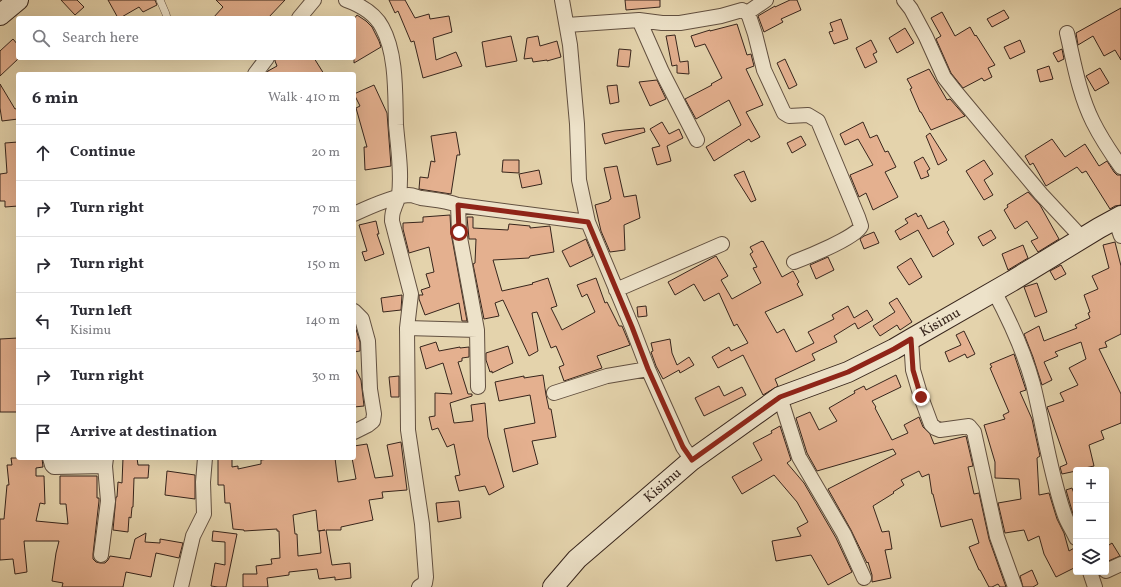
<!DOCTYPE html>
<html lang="en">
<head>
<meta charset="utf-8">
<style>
	:root { --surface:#fff; --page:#f7f7f7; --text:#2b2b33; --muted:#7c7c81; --line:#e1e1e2 }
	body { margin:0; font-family:Vollkorn,serif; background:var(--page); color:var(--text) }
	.controls { position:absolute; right:12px; bottom:12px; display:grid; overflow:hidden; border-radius:4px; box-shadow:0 4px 16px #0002 }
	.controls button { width:36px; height:36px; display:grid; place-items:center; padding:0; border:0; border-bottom:1px solid var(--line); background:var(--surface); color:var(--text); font:20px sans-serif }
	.stop { position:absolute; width:12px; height:12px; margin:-9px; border:3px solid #8f2418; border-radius:50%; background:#fff }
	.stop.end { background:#8f2418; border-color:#fff; box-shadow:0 1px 4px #0008 }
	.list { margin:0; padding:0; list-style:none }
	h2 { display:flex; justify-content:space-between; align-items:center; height:52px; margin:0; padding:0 16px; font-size:17px }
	h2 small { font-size:13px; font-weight:400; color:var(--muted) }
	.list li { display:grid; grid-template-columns:26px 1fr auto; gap:12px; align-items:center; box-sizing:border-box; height:56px; padding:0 16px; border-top:1px solid var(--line) }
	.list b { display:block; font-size:15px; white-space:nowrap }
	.list p { margin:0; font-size:13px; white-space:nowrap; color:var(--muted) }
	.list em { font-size:13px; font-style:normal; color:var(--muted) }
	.icon { flex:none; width:22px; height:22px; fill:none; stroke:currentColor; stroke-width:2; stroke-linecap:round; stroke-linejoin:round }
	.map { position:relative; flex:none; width:1121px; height:587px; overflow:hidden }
	.search { position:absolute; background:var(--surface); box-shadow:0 4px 16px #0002; left:16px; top:16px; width:340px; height:44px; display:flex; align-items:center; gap:10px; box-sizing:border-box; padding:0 14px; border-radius:4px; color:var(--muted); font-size:15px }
	.panel { position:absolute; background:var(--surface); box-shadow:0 4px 16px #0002; left:16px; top:72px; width:340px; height:388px; border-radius:4px }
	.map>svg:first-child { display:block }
</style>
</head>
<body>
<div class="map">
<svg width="1121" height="587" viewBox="0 0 1121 587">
	<rect width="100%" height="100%" fill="#e4d3ac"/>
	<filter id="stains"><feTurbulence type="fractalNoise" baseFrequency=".005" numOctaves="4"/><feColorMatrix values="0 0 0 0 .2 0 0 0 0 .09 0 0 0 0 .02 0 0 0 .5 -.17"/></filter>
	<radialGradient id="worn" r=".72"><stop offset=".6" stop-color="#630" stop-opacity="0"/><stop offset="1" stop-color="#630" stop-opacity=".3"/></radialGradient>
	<path fill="#e4b08f" stroke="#37251c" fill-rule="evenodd" d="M61 0H77L84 7 75 15Z
		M108 0H155L157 5 143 12 139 7 120 18H118Z
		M216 0H285L268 18H213L223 7Z
		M389 0H405L415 18 429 14 430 19 449 16 452 32 433 38 436 60 456 52 462 66 423 78 414 41 411 42 398 11 395 13Z
		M625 0H660V7L626 10Z
		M790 0H797L801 10 781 19 783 22 764 32 758 16 775 6V7Z
		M1121 8V60L1115 50 1104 56 1093 36 1078 45 1076 33Z
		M1004 10 1009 18 992 27 987 19Z
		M942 12 955 36 970 27 975 36 976 35 995 65 988 68 992 77 984 81 982 78 963 88 951 73 936 39 941 36 931 18Z
		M357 15 366 21 372 27 379 41 381 47 354 63V19Z
		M841 19 848 39 834 44 829 32 833 31 830 23Z
		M737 24 747 55 751 54 754 66 746 69 763 105 746 112 760 137 751 142 749 139 714 161 706 147 741 125 729 100 696 119 685 99 712 85 711 84 722 78 705 44 695 47 691 36 710 30V31Z
		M905 28 914 43 897 53 889 38Z
		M675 35 680 62 688 61 689 74 677 73V65L672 66 666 36Z
		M511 36 517 61 486 67 482 42Z
		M538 36 540 46 557 41 561 57 547 61V60L533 62 532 58 524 59 527 38Z
		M13 39 18 45V59L0 76V51Z
		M871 40 877 52 873 54 877 62 865 68 856 48Z
		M1020 40 1025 52 1010 59 1004 47Z
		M619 49 631 50 629 67 617 66Z
		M1062 49 1064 59 1058 62 1053 53Z
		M275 58H314L324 74H266L268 71 277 66 275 61Z
		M785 59 797 85 789 89 777 63Z
		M1049 66 1053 79 1040 82 1037 70Z
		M1100 68 1109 83 1095 91 1086 76Z
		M929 69 947 100 950 99 965 116 931 130 921 112H920L910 89 912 88 907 79Z
		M657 80 666 99 650 106 639 82Z
		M0 84 15 109 18 108V119L2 121 0 108Z
		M374 85 387 113 391 166 365 170 364 147H367L356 108 360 106 354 94Z
		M617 85 619 102 610 104 607 86Z
		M662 122 669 134 679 129 683 138 667 146 671 161 657 165 652 148 660 146 650 129Z
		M863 122 870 138 877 135 885 152 888 151 896 167 885 172 898 197 873 210 866 193 859 197 850 175 873 165 858 139 845 145 840 134Z
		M644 128 645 132 605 144 602 134 615 131Z
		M456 132 460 155H457L451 194 419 189 420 177 428 178 431 161 435 162 431 136Z
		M930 133 947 160 938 165 926 136Z
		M801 136 806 145 792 153 787 143Z
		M1052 139 1065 157 1085 144 1099 166 1107 161 1114 172 1117 175H1121V205L1115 206 1110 209 1086 171 1082 173 1077 167 1046 186 1033 163 1030 165 1025 156Z
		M18 142V163H17L18 174V206L5 207V201H0V174L7 173 5 143Z
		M923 157 930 169 927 171 929 176 921 179 914 162Z
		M503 160H519V173L502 172Z
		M984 160 993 174 984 180 993 195 984 200 966 171Z
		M617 166 624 197 636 195 640 218 624 225 625 250 610 252 601 231 595 205 609 201V200L611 199 604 168Z
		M539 170 542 184 522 188 519 174Z
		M744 171 756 200 751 202 734 175Z
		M1028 192 1040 205 1059 239 1038 252 1031 241 1038 238 1027 221 1015 229 1004 210 1008 207 1007 205Z
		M916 213 918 217 921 215 928 229 944 221 949 230 947 232 954 244 933 257 918 230 900 240 895 231 908 223 905 219Z
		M450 215 451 233 467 321H462L459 303 425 315 419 299V295H423L421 290 430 287 426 274 434 272 429 247 409 253 403 229V223L423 222V217Z
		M467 217H473V228L508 230 509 224 530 226V228L550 226 554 252 530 256 529 258 493 260 502 291 533 284 532 283 548 278 557 306 551 308 562 330 595 312 587 294 582 297 577 285 596 278 605 303 607 302 619 326H622L630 345 597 356 602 368 564 381 559 367 564 365 556 346 551 348 537 312 532 313 538 351 529 356 503 300 495 303 499 316 484 319 473 264 475 263 476 239H469Z
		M376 221 379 234H377L384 254 365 261 362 252 367 251 359 225Z
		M991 230 996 238 983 246 978 237Z
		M874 232 879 243 864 249 860 239 864 236Z
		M586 239 593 256 570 267 562 251Z
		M762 241V242L763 241 782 277 793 271 799 282 797 284 803 295 765 312 777 333 784 329 796 352 814 343 808 332 834 319 832 315 848 306 854 318 867 310 873 320 858 329 855 323 834 336 837 342 812 354 815 360 775 379 778 386 763 395 743 355 718 368 712 357 729 347 731 351 748 343 737 324 734 326 719 293 704 301 694 284 675 295 668 282 716 256 728 276 721 280 732 299 761 283 753 268 757 267 750 254 753 252 750 247Z
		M1115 242 1121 266V334L1105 342 1107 347 1099 349 1121 394V423L1101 431 1104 439 1089 445 1094 466 1076 470V471L1062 474 1060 467 1067 464 1047 407 1064 401 1060 393 1078 385 1069 368 1086 359 1081 342 1055 352 1058 356 1044 362 1052 380 1042 385 1033 357 1024 334 1039 326 1044 341 1077 328 1075 325 1090 318 1088 313 1090 312 1084 295 1098 289 1092 276 1109 268 1103 245Z
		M1023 245 1028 258 1008 270 1002 254Z
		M828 257 834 270 816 279 810 265Z
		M911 258 922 277 909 285 897 267Z
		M1061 265 1066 274 1055 280 1050 271Z
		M1037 283 1047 312 1035 317 1024 287Z
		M402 295 401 310 383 312 381 298Z
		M897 298 912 322 900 330 897 325 880 336 873 326 895 312 889 303Z
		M646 306 647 316 638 317 637 307Z
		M354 323 360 342V351L354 352Z
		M964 331 975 354 967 358 965 354 949 362 945 352 961 345 956 335Z
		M18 338V412H0V339Z
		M670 339 672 353 677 365 689 357 694 365 680 373 679 370 663 379 656 366 651 352 653 351 651 343Z
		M436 342 439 351 460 347V348L469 347V357L462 358V361L458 362 468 394H472V396L450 403 454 423 473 421 471 405 485 403 488 437 504 487 489 495 485 486 459 491 455 476 460 475 454 444 447 447 438 428 432 430 429 417 435 416V393L452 394 443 363 426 369 420 347Z
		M508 346 513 363 492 373V371L490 372 486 360V353Z
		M1014 354 1026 390 1020 392 1032 419 1040 456 1037 458 1039 495 1049 493 1057 519 1064 533 1069 551 1076 547V567L1056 577 1044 554 1039 536 1028 541 1024 530 1005 533 998 503 1021 499 1019 479 995 478V462L984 425 1005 419 1003 415 1009 412 990 368 992 367 990 364Z
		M354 366 361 380 364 406 354 407Z
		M543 375 546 395 549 409H551L556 437 532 441 538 464 513 472 504 429 535 423 530 395 499 401 495 382 524 376V378Z
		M896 375 901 387 872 401 876 407 875 408 892 440 908 433 904 425 919 417 923 427 930 434 934 444 966 436 973 466 968 467 974 494 979 493 989 539 1006 587H1000L998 584 992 587H989L980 570H979L969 547 979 543 972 519 941 527 933 494H932L929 474 922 477 919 471 901 480 904 485 893 492 894 493 873 506 882 532 889 531 892 549 885 550 891 578 872 582V575L868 562 867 563 851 530 828 489 896 454 893 449 817 471 807 453 796 418 810 412 819 430 837 421 829 408 855 393 854 391 864 386 866 390Z
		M399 376V397H391L389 377Z
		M719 386 724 396 742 387 746 395 704 416 695 398Z
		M780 426 791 460 787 463 804 483 836 538 852 572 828 585 811 555 776 561 772 541 801 536 797 528 808 522 797 502 774 475 742 494 732 477 762 460 753 443 772 433 771 431Z
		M401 442 407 490 382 492 383 498 369 500 373 520 341 527V530H326L332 565 350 563 351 578 335 580V577L319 579 317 569 289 572V575L267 578 268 587H243V574H257L256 566 272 564 271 559 280 558 279 531H277V529L244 531V530L233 529 230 503H225L224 485H218V458H232V467L238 466V469L261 464V460L276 458H335L338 482 356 479 352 458H354V446L367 444 375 478 393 476 387 445ZM316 510 318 531 325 530 319 531 321 553 298 556 297 534H295L293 515Z
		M11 458H42L43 467 36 468V476H44L45 504 40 503 36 521 68 524 66 504H60V476H97V498H99V501L93 554V559L96 562 100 563H105L108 560 110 556 130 559 135 539 146 533 145 542 160 543V539L183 543 179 558 156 553 151 577 126 572 123 587H62L63 583 52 581 56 553 59 541H24L27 572 15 574 13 559 0 560V519H4L7 485H9L7 465H12Z
		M123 458H137L138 465H149L148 478H134L133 507H132L131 518 129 517 128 532 113 530 116 497H117L118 482 122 483Z
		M167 471 195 475V499L165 495Z
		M1072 488 1076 499V512L1073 514 1066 490Z
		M459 501 461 518 438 522 436 503Z
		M213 531 237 534 226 587H218L211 586 215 563 225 565V542L212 541Z
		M1112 543 1120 556 1106 562V547Z
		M1032 570 1038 584 1033 587H1023L1020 576Z"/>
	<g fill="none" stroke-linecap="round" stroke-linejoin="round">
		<g stroke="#625040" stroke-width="8">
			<path id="lane" d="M160 0 166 14 167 18"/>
		</g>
		<g stroke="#625040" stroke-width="16">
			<path id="street" d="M346 0C360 5 375 14 382 27 397 54 395 95 396 125 398 149 402 172 399 195 398 200 395 205 394 209 392 213 392 217 392 221L411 294 407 328 408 430 422 524 426 577 425 583 419 587
				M562 0 570 45 577 124 579 180 588 222 632 327 648 369 683 447 692 460
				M904 0 911 9 926 37 944 77 955 91 1041 194 1082 238
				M747 13 766 0
				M299 18 314 0
				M639 20 662 72 697 140
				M567 25 639 20 662 23H680L721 16 742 10 747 13 749 16 755 34 764 70 784 113 789 116 808 115 818 121 858 217 861 226C857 237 807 257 794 262
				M1067 33C1074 63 1079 94 1093 122 1101 138 1111 153 1121 167
				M255 74 267 58
				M458 205 459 232 477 330 478 387
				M354 214C369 207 393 196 409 195 413 195 417 197 421 198 435 200 444 200 458 205L588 222
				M1115 219 1121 236
				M616 290 722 244
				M994 291C1010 321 1024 351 1033 384 1044 428 1050 474 1065 516 1068 524 1073 531 1076 538
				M354 311 362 319 368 341 370 389 374 414 373 421 368 425 354 432
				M407 328 477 330
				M911 339 913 370 921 397 931 424 935 428 940 430 969 426 974 432 997 537 1015 587
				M554 393 607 376 648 369
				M780 397 799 457 844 534 864 578
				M50 458 52 465 54 467 105 466
				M101 555 108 501 105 466 106 458
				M1106 571 1121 564
				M1090 572 1095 587
				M181 587 193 536 204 514 203 482 205 458"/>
		</g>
		<g stroke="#37251c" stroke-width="22">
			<g id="secondary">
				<path d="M0 15 18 0"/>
				<path id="s1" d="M553 587 577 559 692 460 780 397 848 372 894 349 911 339 1012 281 1099 228 1121 216"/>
			</g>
		</g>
		<use href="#lane" stroke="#ede2c9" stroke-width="7"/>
		<use href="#street" stroke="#ede2c9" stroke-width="14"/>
		<use href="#secondary" stroke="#ede2c9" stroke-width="20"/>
	</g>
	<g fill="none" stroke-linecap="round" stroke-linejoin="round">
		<path stroke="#8f2418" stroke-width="5" d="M459 232 458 205 588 222 632 327 648 369 683 447 692 460 780 397 848 372 894 349 911 339 913 370 921 397"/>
	</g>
	<g text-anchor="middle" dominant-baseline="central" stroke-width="3" stroke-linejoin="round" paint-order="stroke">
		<g font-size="14" fill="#37251c" stroke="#ede2c9">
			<text stroke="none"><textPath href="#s1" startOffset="474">Kisimu</textPath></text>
			<text stroke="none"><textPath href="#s1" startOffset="150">Kisimu</textPath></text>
		</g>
	</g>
	<rect width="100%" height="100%" filter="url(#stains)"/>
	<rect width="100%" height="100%" fill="url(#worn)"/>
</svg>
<div class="controls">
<button>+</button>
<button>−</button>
<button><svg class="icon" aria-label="layers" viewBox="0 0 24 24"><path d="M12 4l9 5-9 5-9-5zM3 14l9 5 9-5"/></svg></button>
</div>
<div class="stop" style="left:459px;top:232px"></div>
<div class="stop end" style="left:921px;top:397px"></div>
<div class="search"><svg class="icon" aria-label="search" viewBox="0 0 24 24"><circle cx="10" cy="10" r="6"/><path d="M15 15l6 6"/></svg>Search here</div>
<section class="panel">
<h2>6 min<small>Walk · 410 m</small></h2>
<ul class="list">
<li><svg class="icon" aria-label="ahead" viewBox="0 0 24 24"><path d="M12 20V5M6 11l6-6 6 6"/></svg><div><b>Continue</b></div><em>20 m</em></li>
<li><svg class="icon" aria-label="right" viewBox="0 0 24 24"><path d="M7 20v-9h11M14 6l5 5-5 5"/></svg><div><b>Turn right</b></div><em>70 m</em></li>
<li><svg class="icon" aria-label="right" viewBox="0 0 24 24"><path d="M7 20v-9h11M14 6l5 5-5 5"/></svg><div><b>Turn right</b></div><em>150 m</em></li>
<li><svg class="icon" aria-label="left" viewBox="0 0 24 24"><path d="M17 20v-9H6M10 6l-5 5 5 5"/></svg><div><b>Turn left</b><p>Kisimu</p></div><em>140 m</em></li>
<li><svg class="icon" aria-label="right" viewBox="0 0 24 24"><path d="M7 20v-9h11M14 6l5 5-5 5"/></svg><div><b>Turn right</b></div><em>30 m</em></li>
<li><svg class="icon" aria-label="arrive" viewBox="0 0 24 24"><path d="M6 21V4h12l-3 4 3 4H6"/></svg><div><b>Arrive at destination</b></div></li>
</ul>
</section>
</div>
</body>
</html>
